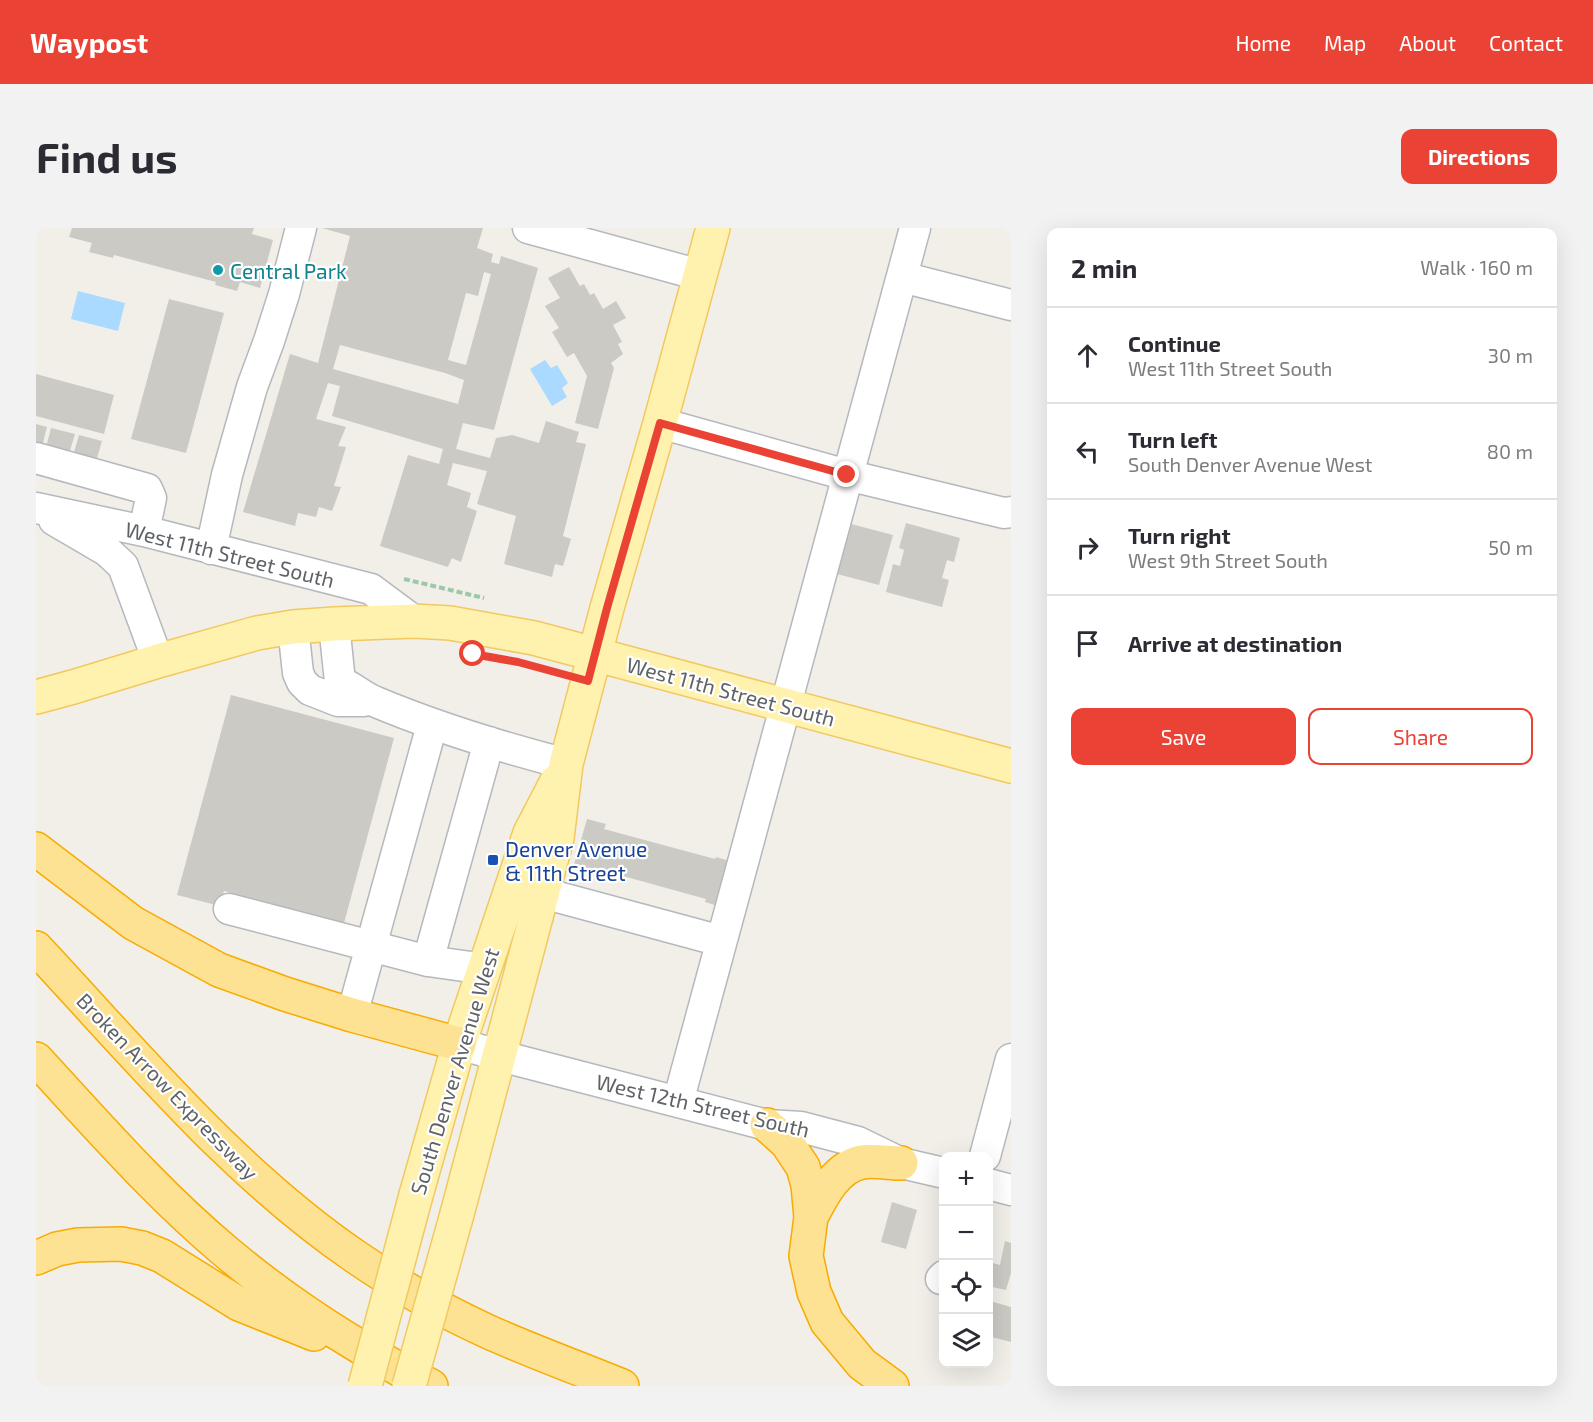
<!DOCTYPE html>
<html lang="en">
<head>
<meta charset="utf-8">
<style>
	:root { --surface:#fff; --page:#f2f2f3; --text:#2b2b33; --muted:#7c7c81; --line:#e1e1e2; --accent:#ea4335 }
	body { margin:0; font-family:"Exo 2",sans-serif; background:var(--page); color:var(--text) }
	.controls { position:absolute; right:18px; bottom:18px; display:grid; overflow:hidden; border-radius:12px; box-shadow:0 6px 24px #0002 }
	.controls button { width:54px; height:54px; display:grid; place-items:center; padding:0; border:0; border-bottom:2px solid var(--line); background:var(--surface); color:var(--text); font:30px sans-serif }
	.stop { position:absolute; width:18px; height:18px; margin:-14px; border:4px solid #ea4335; border-radius:50%; background:#fff }
	.stop.end { background:#ea4335; border-color:#fff; box-shadow:0 2px 6px #0008 }
	.list { margin:0; padding:0; list-style:none }
	h2 { display:flex; justify-content:space-between; align-items:center; height:78px; margin:0; padding:0 24px; font-size:26px }
	h2 small { font-size:20px; font-weight:400; color:var(--muted) }
	.list li { display:grid; grid-template-columns:39px 1fr auto; gap:18px; align-items:center; box-sizing:border-box; height:96px; padding:0 24px; border-top:2px solid var(--line) }
	.list b { display:block; font-size:22px; white-space:nowrap }
	.list p { margin:0; font-size:20px; white-space:nowrap; color:var(--muted) }
	.list em { font-size:20px; font-style:normal; color:var(--muted) }
	.actions { display:flex; gap:12px; padding:18px 24px }
	.actions a { flex:1; padding:14px 0; border:2px solid var(--accent); border-radius:12px; text-align:center; font-size:21px; color:var(--accent) }
	.actions .main { background:var(--accent); color:#fff }
	.icon { flex:none; width:33px; height:33px; fill:none; stroke:currentColor; stroke-width:2; stroke-linecap:round; stroke-linejoin:round }
	.map { position:relative; flex:none; width:975px; height:1158px; overflow:hidden; border-radius:12px }
	header { display:flex; align-items:center; gap:36px; box-sizing:border-box; height:84px; padding:0 30px; background:var(--accent); color:#fff }
	header strong { font-size:28px }
	nav { display:flex; gap:33px; margin-inline-start:auto; font-size:21px }
	.intro { display:flex; align-items:center; justify-content:space-between; box-sizing:border-box; height:144px; padding:0 36px }
	h1 { margin:0; font-size:42px }
	.button { padding:15px 27px; border-radius:12px; background:var(--accent); color:#fff; font-size:21px; font-weight:700 }
	main { display:flex; gap:36px; padding:0 36px }
	aside { flex:1; background:var(--surface); border-radius:12px; box-shadow:0 6px 24px #0002 }
	.map>svg:first-child { display:block }
</style>
</head>
<body>
<header>
<strong>Waypost</strong>
<nav><a>Home</a><a>Map</a><a>About</a><a>Contact</a></nav>
</header>
<div class="intro"><h1>Find us</h1><a class="button">Directions</a></div>
<main>
<div class="map">
<svg width="975" height="1158" viewBox="0 0 975 1158">
	<rect width="100%" height="100%" fill="#f1efe8"/>
	<path fill="#aadaff" d="M42 63 89 75 82 103 35 91Z
		M509 132 515 140 521 137 532 155 526 160 531 169 516 178 494 141Z"/>
	<path fill="#cccac5" fill-rule="evenodd" d="M36 0H218L216 6 237 12 224 60 204 54 201 63 179 57 180 54 78 27 77 30 53 24 56 15 33 9Z
		M286 0H447L441 20 457 26 455 34 463 36 465 28 502 40 458 202 427 195 420 221 454 230 460 210 476 207 503 215 510 193 543 204 540 214 550 216 527 308 535 311 527 338 519 336 516 349 468 336 480 288 441 276 451 243 417 235 411 257 435 265 431 279 441 283 425 334 416 330 412 339 344 318 372 227 403 236 407 221 296 188 304 158 292 155 280 191 310 199 302 218 310 219 298 258 305 259 296 283 283 279 280 289 262 285 259 298 207 284 254 126 282 135 314 8ZM448 44 455 46 430 137 412 132 430 65 442 68ZM304 117 409 145 428 152 422 176 297 141Z
		M533 39 544 58 548 56 554 67 558 65 567 81 580 73 590 90 577 97 586 114 582 116 587 126 575 135 578 140 562 201 539 195 551 148 538 125 531 129 516 104 523 100 509 78 524 70 512 50Z
		M133 71 188 85 150 225 95 211Z
		M0 146 78 167 68 206 0 188Z
		M0 196 11 199 5 223 0 221Z
		M15 200 39 206 32 229 9 223Z
		M43 207 66 213 59 237 36 231Z
		M870 295 924 310 918 334 911 332 906 350 913 352 906 379 850 364 857 336 864 338 868 322 863 320Z
		M815 296 857 307 843 357 801 346Z
		M195 467 358 510 308 695 188 663 184 678 141 667Z
		M551 591 570 596 568 601 679 631 680 629 694 633 682 678 669 674 670 671 558 640 556 645 537 640Z
		M856 974 881 982 870 1021 845 1014Z
		M969 1013 975 1015V1045L970 1062 952 1058 957 1035 964 1037Z
		M954 1073 975 1079V1114L952 1108V1079Z"/>
	<g fill="none" stroke-linecap="round" stroke-linejoin="round">
		<g stroke="#b5b8bc" stroke-width="33">
			<path id="minor" d="M492 0 664 47
				M866 49 975 77
				M624 195 811 247 968 285 975 284
				M0 230 111 261 115 270 108 303
				M0 280 108 303 335 361 378 393
				M18 292 71 323 87 338 122 433
				M175 321 191 247 216 159 233 113 248 66 265 0
				M298 396 304 454C317 459 327 469 340 474 402 500 465 519 530 536
				M257 399 262 445 266 454 274 462 302 473H328
				M507 665 685 713
				M193 681 392 733 449 741
				M392 733 453 514
				M316 787 396 497
				M423 816 480 832 731 897 765 899 822 914 865 935 908 945
				M642 874 879 0
				M949 928 975 831
				M952 956 975 962
				M905 1051 908 1048"/>
		</g>
		<g stroke="#f2c960" stroke-width="36">
			<path id="major" d="M0 469 37 459 122 433 221 405 257 399 298 396 378 393 414 395 498 410 975 538
				M380 967 423 816 494 605 521 553
				M421 986 521 610 530 536 571 380 624 195 677 0"/>
		</g>
		<g stroke="#f9ab00" stroke-width="36">
			<path id="highway" d="M0 621 97 695 183 742 249 766 316 787 423 816
				M0 720C101 828 197 945 320 1029 362 1058 409 1084 455 1105 498 1124 542 1140 586 1158
				M0 831C61 897 120 965 189 1023 252 1076 322 1121 395 1158
				M731 897 751 915 767 939 772 957 775 989 770 1028 778 1064 791 1094 826 1136 856 1158
				M775 989C786 968 800 939 826 934 837 932 854 935 865 935
				M0 1030 21 1021 42 1017 85 1016 106 1020 126 1028 203 1076 278 1106"/>
		</g>
		<path stroke="#9cc7a9" stroke-width="4" stroke-dasharray="6 3" stroke-linecap="butt" d="M368 351 448 370"/>
		<use href="#minor" stroke="#fff" stroke-width="30"/>
		<use href="#major" stroke="#fff2af" stroke-width="33"/>
		<use href="#highway" stroke="#fde293" stroke-width="33"/>
		<g stroke="#f2c960" stroke-width="36" stroke-linecap="butt">
			<path id="major-bridge" d="M329 1158 380 967
				M373 1158 421 986"/>
		</g>
		<use href="#major-bridge" stroke="#fff2af" stroke-width="33"/>
	</g>
	<g fill="none" stroke-linecap="round" stroke-linejoin="round">
		<path stroke="#ea4335" stroke-width="8" d="M437 426 482 434 552 453 571 380 624 195 811 247"/>
	</g>
	<circle fill="#0f9aa8" stroke="#fff" stroke-width="2" cx="182" cy="42" r="6"/>
	<rect fill="#1a4fb4" stroke="#fff" stroke-width="2" x="451" y="626" width="12" height="12" rx="3"/>
	<g text-anchor="middle" dominant-baseline="central" stroke-width="4.5" stroke-linejoin="round" paint-order="stroke">
		<g font-size="21" fill="#0d838f" stroke="#fff" text-anchor="start">
			<text x="194" y="42">Central Park</text>
		</g>
		<g font-size="21" fill="#5f6368" stroke="#fff">
			<text transform="translate(194 326) rotate(14)">West 11th Street South</text>
			<text transform="translate(695 463) rotate(15)">West 11th Street South</text>
			<text transform="translate(418 843) rotate(-73)">South Denver Avenue West</text>
			<text transform="translate(132 858) rotate(46)">Broken Arrow Expressway</text>
			<text transform="translate(667 877) rotate(13)">West 12th Street South</text>
		</g>
		<g font-size="21" fill="#164399" stroke="#fff" text-anchor="start">
			<text x="469" y="620">Denver Avenue<tspan x="469" dy="24">&amp; 11th Street</tspan></text>
		</g>
	</g>
</svg>
<div class="controls">
<button>+</button>
<button>−</button>
<button><svg class="icon" aria-label="locate" viewBox="0 0 24 24"><circle cx="12" cy="12" r="6"/><path d="M12 2v4M12 18v4M2 12h4M18 12h4"/></svg></button>
<button><svg class="icon" aria-label="layers" viewBox="0 0 24 24"><path d="M12 4l9 5-9 5-9-5zM3 14l9 5 9-5"/></svg></button>
</div>
<div class="stop" style="left:437px;top:426px"></div>
<div class="stop end" style="left:811px;top:247px"></div>
</div>
<aside>
<h2>2 min<small>Walk · 160 m</small></h2>
<ul class="list">
<li><svg class="icon" aria-label="ahead" viewBox="0 0 24 24"><path d="M12 20V5M6 11l6-6 6 6"/></svg><div><b>Continue</b><p>West 11th Street South</p></div><em>30 m</em></li>
<li><svg class="icon" aria-label="left" viewBox="0 0 24 24"><path d="M17 20v-9H6M10 6l-5 5 5 5"/></svg><div><b>Turn left</b><p>South Denver Avenue West</p></div><em>80 m</em></li>
<li><svg class="icon" aria-label="right" viewBox="0 0 24 24"><path d="M7 20v-9h11M14 6l5 5-5 5"/></svg><div><b>Turn right</b><p>West 9th Street South</p></div><em>50 m</em></li>
<li><svg class="icon" aria-label="arrive" viewBox="0 0 24 24"><path d="M6 21V4h12l-3 4 3 4H6"/></svg><div><b>Arrive at destination</b></div></li>
</ul>
<div class="actions"><a class="main">Save</a><a>Share</a></div>
</aside>
</main>
</body>
</html>
